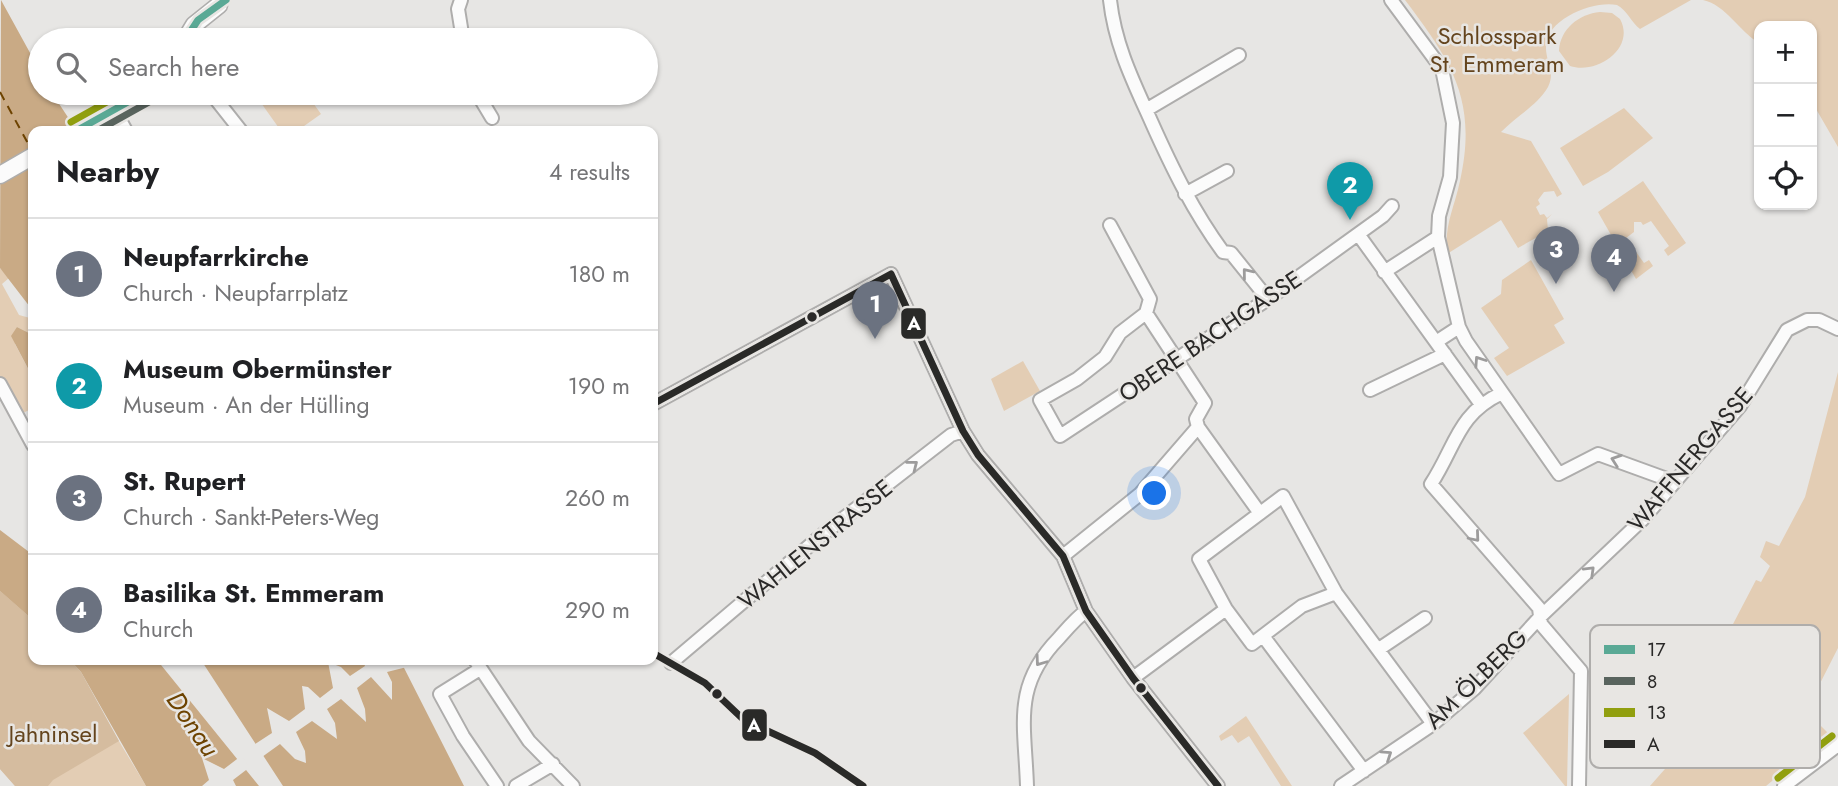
<!DOCTYPE html>
<html lang="en">
<head>
<meta charset="utf-8">
<style>
	:root { --surface:#fff; --page:#f6f6f6; --text:#202124; --muted:#757577; --line:#e0e0e0; --accent:#6c6b6a }
	body { margin:0; font-family:Jost,sans-serif; background:var(--page); color:var(--text) }
	.controls { position:absolute; right:21px; top:21px; display:grid; overflow:hidden; border-radius:14px; box-shadow:0 2px 5px #0004 }
	.controls button { width:63px; height:63px; display:grid; place-items:center; padding:0; border:0; border-bottom:2px solid var(--line); background:var(--surface); color:var(--text); font:35px sans-serif }
	.you { position:absolute; left:1155px; top:494px; width:24px; height:24px; margin:-18px; border:5px solid #fff; border-radius:50%; background:#1a73e8; box-shadow:0 0 0 10px #1a73e833 }
	.badge { display:grid; place-items:center; width:46px; height:46px; border-radius:50%; background:var(--accent); color:#fff; font-size:23px; font-weight:700 }
	.pin { position:absolute; translate:-50% -58px; filter:drop-shadow(0 2px 4px #0008) }
	.pin::after { content:''; position:absolute; top:37px; width:24px; height:21px; background:inherit; clip-path:polygon(0 0,100% 0,50% 100%) }
	.list { margin:0; padding:0; list-style:none }
	h2 { display:flex; justify-content:space-between; align-items:center; height:91px; margin:0; padding:0 28px; font-size:30px }
	h2 small { font-size:23px; font-weight:400; color:var(--muted) }
	.list li { display:grid; grid-template-columns:46px 1fr auto; gap:21px; align-items:center; box-sizing:border-box; height:112px; padding:0 28px; border-top:2px solid var(--line) }
	.list b { display:block; font-size:26px; white-space:nowrap }
	.list p { margin:0; font-size:23px; white-space:nowrap; color:var(--muted) }
	.list em { font-size:23px; font-style:normal; color:var(--muted) }
	.icon { flex:none; width:38px; height:38px; fill:none; stroke:currentColor; stroke-width:2; stroke-linecap:round; stroke-linejoin:round }
	.map { position:relative; flex:none; width:1838px; height:786px; overflow:hidden }
	.search { position:absolute; background:var(--surface); box-shadow:0 2px 5px #0004; left:28px; top:28px; width:630px; height:77px; display:flex; align-items:center; gap:18px; box-sizing:border-box; padding:0 24px; border-radius:38px; color:var(--muted); font-size:26px }
	.panel { position:absolute; background:var(--surface); box-shadow:0 2px 5px #0004; left:28px; top:126px; width:630px; height:539px; border-radius:14px }
	.map>svg:first-child { display:block }
</style>
</head>
<body>
<div class="map">
<svg width="1838" height="786" viewBox="0 0 1838 786">
	<rect width="100%" height="100%" fill="#e7e6e4"/>
	<path fill="#e3cdb4" d="M1405 0H1691L1640 29C1631 22 1627 10 1617 5 1594 0 1547 19 1546 45 1545 62 1556 71 1548 87 1537 106 1516 116 1501 132L1531 141 1562 194 1557 197 1554 191 1544 192 1538 200 1540 204 1536 207 1540 215 1544 214 1547 218 1552 214 1547 219 1548 231 1518 248 1501 220 1447 254C1444 225 1454 209 1460 181 1478 100 1451 61 1405 0Z
		M1703 0H1838V147L1812 102V26H1759V43C1739 31 1726 5 1703 0Z
		M1600 12 1612 13 1620 19C1636 48 1597 75 1570 66L1559 51C1560 29 1579 14 1600 12Z
		M254 93H306L321 114 297 131H281Z
		M1624 108 1653 138 1608 172 1583 186 1560 148Z
		M1643 181 1686 243 1668 256 1664 250 1669 246 1651 221 1643 225 1641 222H1634V232L1626 238 1644 263 1649 260 1653 266 1636 279 1598 212Z
		M1531 260 1564 319 1554 325 1565 343 1507 376 1494 358 1509 348 1481 308 1501 294 1502 280Z
		M0 268 9 278 2 284 19 315 30 318 33 335 17 327 15 344 33 378V408L17 416 0 384Z
		M1023 361 1040 391 1004 411 991 379Z
		M1838 372V648L1806 711 1829 734 1766 786H1650L1672 761 1691 727 1709 670 1756 580 1761 582 1770 566 1760 557 1766 541 1779 546 1805 497Z
		M0 591 33 620V660H70L146 786H15L0 769Z
		M1569 694 1567 786H1565L1523 733Z
		M1246 716 1292 786H1281L1249 736 1238 743 1232 735 1221 741 1219 736Z"/>
	<path fill="#d5bc9f" d="M0 591 33 620V660H70L81 672 119 741 53 780 48 786H15L0 769Z"/>
	<path fill="#c9aa85" d="M1 0 40 71V93H52L77 131H33V330L30 307 0 268Z
		M17 327 33 335V378L11 336Z
		M0 530 33 555V620L0 591Z
		M70 660H157L259 786H146L81 672Z
		M201 660H400L464 786H283Z"/>
	<path fill="#e7e6e4" d="M363 660H404L407 667 387 672 392 682V700L371 677 357 688 365 709 366 722 341 699 327 709 335 723 337 739 312 721 296 732 305 751 306 763 295 759 280 744 262 757V760L252 746 272 733 267 708 289 721 305 709 302 686 308 687 320 698 333 688 328 662 341 667 350 676 365 666Z
		M241 756 250 767 233 780 236 786H202L209 780 202 758 224 769Z"/>
	<g fill="none" stroke-linecap="round" stroke-linejoin="round">
		<path stroke="#6d4300" stroke-width="2" stroke-dasharray="9 7" stroke-linecap="butt" d="M0 92 31 149"/>
		<g stroke="#aeadac" stroke-width="16">
			<path id="minor" d="M461 0 458 9 463 40
				M1110 0C1115 45 1133 81 1151 121 1172 168 1193 211 1223 252L1231 253 1268 299
				M1391 0 1442 69 1453 123 1450 177 1439 216 1438 237 1459 327 1466 341 1559 474 1598 454 1675 482
				M211 93 241 131
				M477 93 492 118
				M107 97 126 131
				M1146 110 1239 55
				M1185 194 1227 171
				M1110 225 1150 299 1146 313 1205 403 1196 419 1198 427 1259 512
				M1358 234 1480 403
				M1384 272 1438 237
				M1146 313 1120 333 1105 357 1077 379 1040 400 1060 436 1268 299 1383 216 1392 206
				M1436 342 1459 327
				M0 384 33 445
				M1370 390 1445 354
				M1502 393C1457 414 1456 446 1431 484L1539 608 1541 624 1581 671 1579 786
				M653 404 891 274 963 431 978 455 1063 556 1086 611 1133 678 1218 786
				M1063 556 1140 494 1198 427
				M1336 593 1302 606 1252 644 1226 609 1199 559 1283 496 1336 593 1433 724
				M1263 636 1364 771
				M1379 649 1425 618
				M475 660 529 741 573 786
				M671 663 822 535 951 435 963 431
				M480 669 440 694 463 736 497 786
				M1133 678 1226 609
				M516 786 553 764
				M1027 786C1025 724 1012 686 1059 638 1067 629 1076 618 1086 611
				M1341 786 1433 724 1474 689 1540 617 1642 520 1740 406 1787 330 1807 320H1819L1838 329
				M1784 786 1838 745"/>
		</g>
		<g stroke="#aeadac" stroke-width="19">
			<path id="tertiary" d="M185 40 194 25 219 5
				M76 131 144 93
				M0 175 33 156
				M1838 744V745"/>
		</g>
		<use href="#minor" stroke="#fbfbfb" stroke-width="12"/>
		<use href="#tertiary" stroke="#fbfbfb" stroke-width="16"/>
		<g stroke="#e8e6e3" stroke-width="12">
			<path id="bus-1" d="M185 40 198 20 226 0
				M76 131 144 93"/>
		</g>
		<g stroke="#e8e6e3" stroke-width="12">
			<path id="bus-2" d="M97 131 149 102"/>
		</g>
		<g stroke="#e8e6e3" stroke-width="12">
			<path id="bus-3" d="M71 122 123 93
				M1778 778 1832 736"/>
		</g>
		<g stroke="#e8e6e3" stroke-width="12">
			<path id="bus-4" d="M653 404 891 274 963 431 978 455 1063 556 1086 611 1133 678 1218 786
				M653 653 705 683 744 720 815 753 863 786"/>
		</g>
		<use href="#bus-1" stroke="#5aa995" stroke-width="7"/>
		<use href="#bus-2" stroke="#59645e" stroke-width="7"/>
		<use href="#bus-3" stroke="#919f0f" stroke-width="7"/>
		<use href="#bus-4" stroke="#2a2a28" stroke-width="7"/>
	</g>
	<defs><path id="oneway-chevron" d="M-2-3.5L2.5 0L-2 3.5" fill="none" stroke-width="1.6" stroke-linecap="round" stroke-linejoin="round" transform="scale(1.75)"/></defs>
	<g stroke="#9d9c9c">
		<use href="#oneway-chevron" transform="translate(1247 273) rotate(-129)"/>
		<use href="#oneway-chevron" transform="translate(1479 361) rotate(-124)"/>
		<use href="#oneway-chevron" transform="translate(1616 460) rotate(-161)"/>
		<use href="#oneway-chevron" transform="translate(913 465) rotate(-38)"/>
		<use href="#oneway-chevron" transform="translate(1475 537) rotate(50)"/>
		<use href="#oneway-chevron" transform="translate(1590 571) rotate(-44)"/>
		<use href="#oneway-chevron" transform="translate(1040 661) rotate(126)"/>
		<use href="#oneway-chevron" transform="translate(1387 755) rotate(-34)"/>
	</g>
	<g fill="#2a2928" stroke="#e8e6e3" stroke-width="2.5">
		<circle cx="812" cy="317" r="6"/>
		<circle cx="1141" cy="688" r="6"/>
		<circle cx="717" cy="694" r="6"/>
	</g>
	<g text-anchor="middle" dominant-baseline="central" stroke-width="5" stroke-linejoin="round" paint-order="stroke">
		<g font-size="24" fill="#64441d" stroke="#e8e6e3">
			<text x="1497" y="35">Schlosspark<tspan x="1497" dy="28">St. Emmeram</tspan></text>
			<text x="53" y="733">Jahninsel</text>
		</g>
		<g font-size="24" fill="#2a2928" stroke="#e8e6e3">
			<text transform="translate(1210 336) rotate(-34)">OBERE BACHGASSE</text>
			<text transform="translate(1690 459) rotate(-50)">WAFFNERGASSE</text>
			<text transform="translate(815 544) rotate(-39)">WAHLENSTRASSE</text>
			<text transform="translate(1476 679) rotate(-44)">AM ÖLBERG</text>
		</g>
		<g font-size="26" font-style="italic" fill="#6d4300" stroke="#e8e6e3">
			<text transform="translate(193 724) rotate(56)">Donau</text>
		</g>
	</g>
	<rect x="1590" y="625" width="230" height="143" rx="10" fill="#e8e6e3" stroke="#afadab" stroke-width="2"/>
	<rect x="1604" y="645" width="31" height="9" fill="#5aa995"/>
	<rect x="1604" y="677" width="31" height="8" fill="#59645e"/>
	<rect x="1604" y="708" width="31" height="9" fill="#919f0f"/>
	<rect x="1604" y="740" width="31" height="8" fill="#2a2a28"/>
	<g font-size="19" fill="#2a2928">
		<text x="1647" y="656">17</text>
		<text x="1647" y="688">8</text>
		<text x="1647" y="719">13</text>
		<text x="1647" y="751">A</text>
	</g>
	<g stroke="#e8e6e3" stroke-width="2.5">
		<rect x="900" y="307" width="27" height="33" rx="7" fill="#2a2a28"/>
		<rect x="741" y="708" width="27" height="34" rx="7" fill="#2a2a28"/>
	</g>
	<g font-size="19" text-anchor="middle" font-weight="bold" fill="#fff">
		<text x="914" y="330">A</text>
		<text x="754" y="732">A</text>
	</g>
</svg>
<div class="controls">
<button>+</button>
<button>−</button>
<button><svg class="icon" aria-label="locate" viewBox="0 0 24 24"><circle cx="12" cy="12" r="6"/><path d="M12 2v4M12 18v4M2 12h4M18 12h4"/></svg></button>
</div>
<div class="you"></div>
<div class="pin badge" style="left:875px;top:339px;background:#6b7280">1</div>
<div class="pin badge" style="left:1350px;top:220px;background:#0f9aa8">2</div>
<div class="pin badge" style="left:1556px;top:284px;background:#6b7280">3</div>
<div class="pin badge" style="left:1614px;top:292px;background:#6b7280">4</div>
<div class="search"><svg class="icon" aria-label="search" viewBox="0 0 24 24"><circle cx="10" cy="10" r="6"/><path d="M15 15l6 6"/></svg>Search here</div>
<section class="panel">
<h2>Nearby<small>4 results</small></h2>
<ul class="list">
<li><span class="badge" style="background:#6b7280">1</span><div><b>Neupfarrkirche</b><p>Church · Neupfarrplatz</p></div><em>180 m</em></li>
<li><span class="badge" style="background:#0f9aa8">2</span><div><b>Museum Obermünster</b><p>Museum · An der Hülling</p></div><em>190 m</em></li>
<li><span class="badge" style="background:#6b7280">3</span><div><b>St. Rupert</b><p>Church · Sankt-Peters-Weg</p></div><em>260 m</em></li>
<li><span class="badge" style="background:#6b7280">4</span><div><b>Basilika St. Emmeram</b><p>Church</p></div><em>290 m</em></li>
</ul>
</section>
</div>
</body>
</html>
